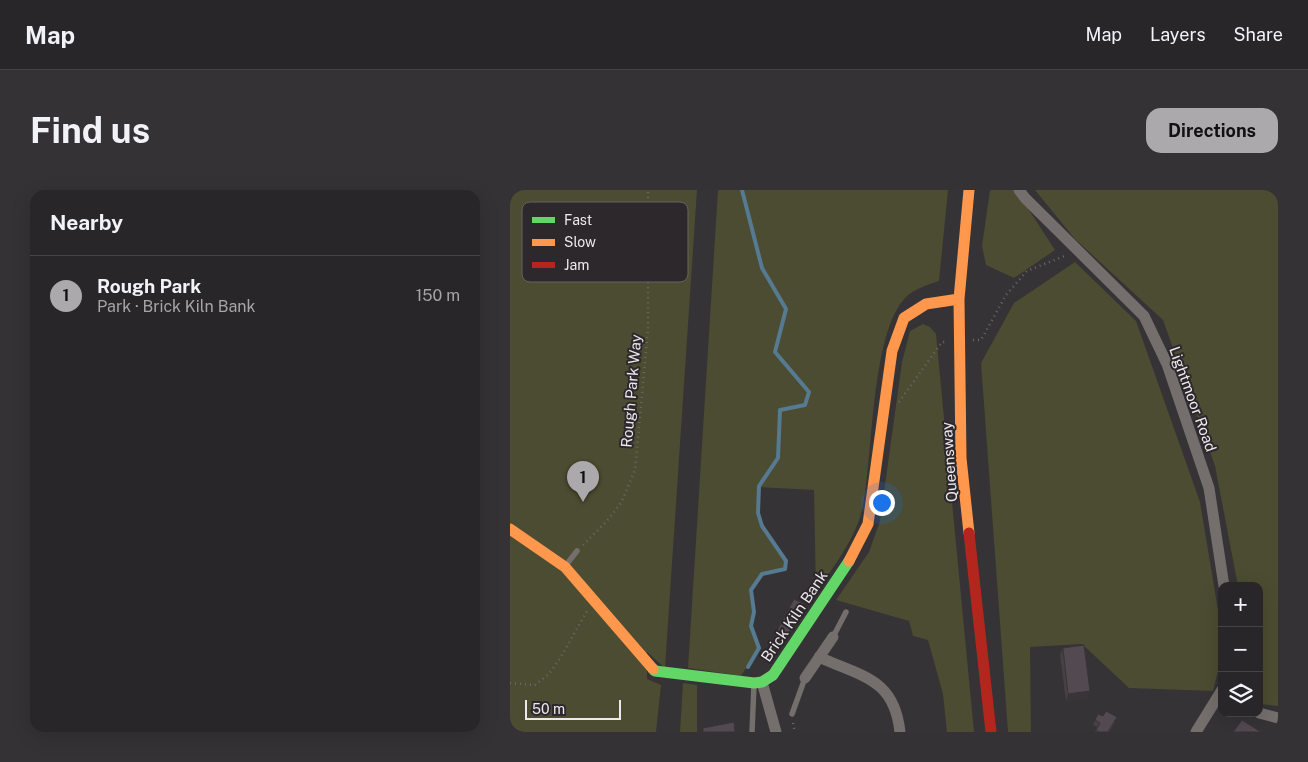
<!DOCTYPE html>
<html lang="en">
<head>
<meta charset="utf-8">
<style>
	:root { --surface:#282628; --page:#343234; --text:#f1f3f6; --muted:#a5a5a8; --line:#444345; --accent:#aca9ac }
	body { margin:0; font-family:"Public Sans",sans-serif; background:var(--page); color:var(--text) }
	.controls { position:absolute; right:15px; bottom:15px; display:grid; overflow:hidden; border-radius:10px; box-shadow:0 5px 20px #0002 }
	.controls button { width:45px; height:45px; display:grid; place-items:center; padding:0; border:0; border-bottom:1px solid var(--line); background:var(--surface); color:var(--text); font:25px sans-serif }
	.scale { position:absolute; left:15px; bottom:12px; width:96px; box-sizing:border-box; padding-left:5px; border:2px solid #ece9ec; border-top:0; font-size:14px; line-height:18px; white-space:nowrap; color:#ece9ec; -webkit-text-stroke:4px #2c282c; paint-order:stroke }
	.you { position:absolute; left:371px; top:312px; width:18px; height:18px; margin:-12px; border:4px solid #fff; border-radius:50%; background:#1a73e8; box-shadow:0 0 0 8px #1a73e833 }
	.badge { display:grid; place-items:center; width:32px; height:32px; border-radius:50%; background:var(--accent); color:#111; font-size:16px; font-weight:700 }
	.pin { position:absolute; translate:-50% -41px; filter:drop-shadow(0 1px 2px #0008) }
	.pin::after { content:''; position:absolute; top:26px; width:18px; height:15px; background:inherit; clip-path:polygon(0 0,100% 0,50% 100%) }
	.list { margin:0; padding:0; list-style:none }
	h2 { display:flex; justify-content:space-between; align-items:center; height:65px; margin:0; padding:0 20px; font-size:21px }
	h2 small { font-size:16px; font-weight:400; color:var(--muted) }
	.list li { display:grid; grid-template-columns:32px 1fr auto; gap:15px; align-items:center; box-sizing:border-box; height:80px; padding:0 20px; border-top:1px solid var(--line) }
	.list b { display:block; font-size:19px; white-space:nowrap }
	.list p { margin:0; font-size:16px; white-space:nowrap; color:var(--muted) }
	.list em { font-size:16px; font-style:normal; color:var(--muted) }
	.icon { flex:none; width:28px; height:28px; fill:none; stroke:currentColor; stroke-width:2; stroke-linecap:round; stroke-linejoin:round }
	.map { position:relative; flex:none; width:768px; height:542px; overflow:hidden; border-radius:15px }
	header { display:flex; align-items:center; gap:30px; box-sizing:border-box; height:70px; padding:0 25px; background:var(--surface); border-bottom:1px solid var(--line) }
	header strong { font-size:24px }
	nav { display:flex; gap:28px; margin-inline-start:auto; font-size:18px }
	.intro { display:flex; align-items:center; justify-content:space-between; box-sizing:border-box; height:120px; padding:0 30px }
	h1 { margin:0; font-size:35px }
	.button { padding:12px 22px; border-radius:15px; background:var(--accent); color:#111; font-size:18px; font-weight:700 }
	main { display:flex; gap:30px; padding:0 30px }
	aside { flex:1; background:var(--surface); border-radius:15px; box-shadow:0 5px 20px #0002 }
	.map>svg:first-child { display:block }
</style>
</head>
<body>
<header>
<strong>Map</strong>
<nav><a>Map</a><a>Layers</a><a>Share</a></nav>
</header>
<div class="intro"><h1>Find us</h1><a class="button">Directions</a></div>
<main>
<aside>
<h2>Nearby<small></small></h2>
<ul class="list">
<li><span class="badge">1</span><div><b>Rough Park</b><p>Park · Brick Kiln Bank</p></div><em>150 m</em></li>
</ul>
</aside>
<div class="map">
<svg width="768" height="542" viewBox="0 0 768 542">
	<rect width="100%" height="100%" fill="#353335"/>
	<path fill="#4b4c31" d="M0 0H187L155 478 137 462V489L151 495 146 542H0Z
		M208 0H438L429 91C417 95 404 99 395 108 361 145 363 265 353 316 346 349 324 375 306 403L304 300 249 297C248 337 254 339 276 371L275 379 252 384 241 400 244 422 241 436 249 458 231 486 178 478Z
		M480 0H506L545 60 504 88 476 75 472 56Z
		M525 0H768V516L749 514V396H728L705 276 653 130 565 49Z
		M565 72 626 131 690 312 712 444V465L703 501 619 498 572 454 520 457 521 542H498L471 173 504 113Z
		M413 134 420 137 426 144 464 542H437L433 504 418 450 403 446 399 431 326 410 359 362 370 331 392 172 400 141Z
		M173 493 187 495V542H170Z"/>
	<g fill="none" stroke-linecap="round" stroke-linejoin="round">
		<path stroke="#567a92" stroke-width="4" d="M232 0 252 78 276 119 265 162 299 202 295 215 270 220 268 268 249 296 248 323 252 336 276 371 275 379 252 384 241 400 244 422 241 436 249 458 238 477"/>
		<path stroke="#6c6867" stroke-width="2.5" stroke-dasharray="1 4" stroke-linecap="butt" d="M463 150H471L496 105 517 81 557 65
			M389 212 432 152H435
			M73 355 96 332 111 313 125 280 138 139V0
			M0 493 25 495 39 484 49 470 77 421
			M283 533 285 542"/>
		<path stroke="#746e6c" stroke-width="5.5" d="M56 375 67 361
			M323 447 336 422
			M282 524 295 488
			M242 542 244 495"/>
		<path stroke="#746e6c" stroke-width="11" d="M509 0 515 8 634 126 657 174 699 298 714 396
			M309 467C352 487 384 488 390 542
			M295 488 323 447
			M252 492 266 542
			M749 523 768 528
			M686 542 712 500"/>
		<path stroke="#63d668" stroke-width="11" d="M143 479 145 481 244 493 252 492 263 485 339 371"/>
		<path stroke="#ff974d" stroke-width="11" d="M459 0 449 109 451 268 459 343
			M0 339 55 377 143 479
			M339 371 358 334 382 161 394 128 416 114 449 109"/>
		<path stroke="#b3261e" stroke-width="11" d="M459 343 481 542"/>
	</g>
	<path fill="#474045" d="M294 414 275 451 265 446 267 441Z
		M553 458 580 501 577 508 556 511 550 465Z
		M585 530 605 532 599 542H585L587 537 583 535Z"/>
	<path fill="#393438" d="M294 414 292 419 275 451 277 446Z
		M580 501 577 508 556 511 558 504Z"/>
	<path fill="#524a50" stroke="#393438" d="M284 409 294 414 277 446 267 441Z
		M574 455 580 501 558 504 553 458Z
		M596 521 607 527 598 542H589L586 540 590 533 585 530 588 524 593 526Z
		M732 530 751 542H723Z
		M224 532 225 542H193V538Z"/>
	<g text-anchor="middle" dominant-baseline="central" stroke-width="4" stroke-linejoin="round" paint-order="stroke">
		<g font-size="15" fill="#ece9ec" stroke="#2c282c">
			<text transform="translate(121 201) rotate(-85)">Rough Park Way</text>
			<text transform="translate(683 209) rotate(70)">Lightmoor Road</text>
			<text transform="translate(439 272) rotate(-94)">Queensway</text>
			<text transform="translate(284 426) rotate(-56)">Brick Kiln Bank</text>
		</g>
	</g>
	<rect x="12" y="12" width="166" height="80" rx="8" fill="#2c282c" stroke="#666266" stroke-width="1"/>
	<rect x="22" y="27" width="23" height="6" fill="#63d668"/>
	<rect x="22" y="49" width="23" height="7" fill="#ff974d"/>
	<rect x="22" y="72" width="23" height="6" fill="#b3261e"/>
	<g font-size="14" fill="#ece9ec">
		<text x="54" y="35">Fast</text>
		<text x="54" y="57">Slow</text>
		<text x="54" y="80">Jam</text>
	</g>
</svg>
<div class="controls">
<button>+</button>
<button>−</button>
<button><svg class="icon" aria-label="layers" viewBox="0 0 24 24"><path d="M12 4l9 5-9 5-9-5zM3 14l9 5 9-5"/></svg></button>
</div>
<div class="scale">50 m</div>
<div class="you"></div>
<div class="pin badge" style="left:73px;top:312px">1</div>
</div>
</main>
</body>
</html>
